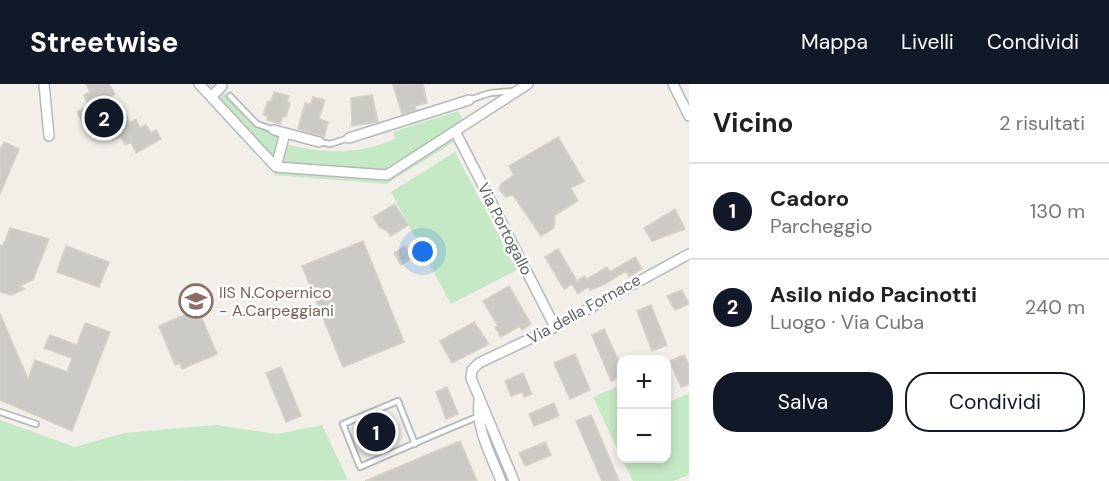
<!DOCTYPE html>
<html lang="it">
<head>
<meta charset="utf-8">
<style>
	:root { --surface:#fff; --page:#f2f2f2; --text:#202124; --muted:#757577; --line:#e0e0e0; --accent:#111827 }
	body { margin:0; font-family:"DM Sans",sans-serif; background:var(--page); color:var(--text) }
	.controls { position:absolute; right:18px; bottom:18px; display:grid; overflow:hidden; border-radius:12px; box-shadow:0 3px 9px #0003 }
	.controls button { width:54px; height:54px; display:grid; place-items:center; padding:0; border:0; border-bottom:2px solid var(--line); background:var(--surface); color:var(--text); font:30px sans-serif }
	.you { position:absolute; left:423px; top:168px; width:21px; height:21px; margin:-15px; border:4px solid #fff; border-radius:50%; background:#1a73e8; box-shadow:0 0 0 9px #1a73e833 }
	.badge { display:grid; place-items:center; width:39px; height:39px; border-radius:50%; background:var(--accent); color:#fff; font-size:20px; font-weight:700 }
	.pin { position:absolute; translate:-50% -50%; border:3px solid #fff; box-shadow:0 2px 6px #0006 }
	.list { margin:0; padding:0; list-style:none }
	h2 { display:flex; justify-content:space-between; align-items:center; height:78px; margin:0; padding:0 24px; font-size:26px }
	h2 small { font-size:20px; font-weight:400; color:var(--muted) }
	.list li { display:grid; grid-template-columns:39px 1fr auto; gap:18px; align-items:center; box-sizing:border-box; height:96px; padding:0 24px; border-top:2px solid var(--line) }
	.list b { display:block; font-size:22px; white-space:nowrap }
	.list p { margin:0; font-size:20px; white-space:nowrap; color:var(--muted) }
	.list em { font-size:20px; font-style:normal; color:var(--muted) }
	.actions { display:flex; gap:12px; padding:18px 24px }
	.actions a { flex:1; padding:14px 0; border:2px solid var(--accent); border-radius:24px; text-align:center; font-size:21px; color:var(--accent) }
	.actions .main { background:var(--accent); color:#fff }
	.map { position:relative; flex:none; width:689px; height:397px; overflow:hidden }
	header { display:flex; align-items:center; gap:36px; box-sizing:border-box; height:84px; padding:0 30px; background:var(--accent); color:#fff }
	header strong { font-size:28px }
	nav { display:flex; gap:33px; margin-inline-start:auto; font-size:21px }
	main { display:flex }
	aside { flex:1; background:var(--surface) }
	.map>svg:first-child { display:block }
</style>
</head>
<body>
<header>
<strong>Streetwise</strong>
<nav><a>Mappa</a><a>Livelli</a><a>Condividi</a></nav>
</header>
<main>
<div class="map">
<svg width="689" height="397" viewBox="0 0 689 397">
	<rect width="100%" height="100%" fill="#f1efe8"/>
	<path fill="#c5e8c5" d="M202 0H216L255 42 281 51 274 78Z
		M458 27 465 38 384 86 282 79 286 60C325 70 357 71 395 55L393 48Z
		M450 53 454 58 386 100 274 91 276 85 386 93Z
		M455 68 517 186 451 220 391 108Z
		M621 301V373L593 313Z
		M689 309V391L673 397H633L622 375 666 374 667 319Z
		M0 336 75 363 124 349 216 341 277 350 322 341 348 396 0 397Z"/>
	<path fill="#cccac5" stroke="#d6d1c6" stroke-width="1.5" d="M86 0H109L115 10 112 12 122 30 125 29 130 39 136 35 140 44 146 41 151 49 156 46 161 55 136 69 131 58 125 61 120 52 113 56 108 46 104 48 99 39 87 46 77 28 89 22 84 11 90 8Z
		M423 0 427 19 415 22 416 26 402 30 393 1Z
		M274 8 289 12 287 18 290 19 286 33 283 32 280 40 267 36 268 32 263 31 268 17 271 18Z
		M372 11 378 38 352 42 351 14Z
		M313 13 325 16 319 35 328 38 324 53 298 45 305 19 311 20Z
		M558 53 584 97 571 104 578 117 555 131 554 144 541 152 513 111 506 113 499 105 501 100 514 91 509 82Z
		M4 58 19 65 0 110V66Z
		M395 120 408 141 391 152 387 147 380 144 373 133Z
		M675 125 685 145 652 157 644 144Z
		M10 144 49 155 33 196 19 202 25 205 11 211 0 208V161L3 162Z
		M363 157 404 258 343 283 302 182Z
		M66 162 109 178 99 203 57 188Z
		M405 162 412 174 401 181 394 169Z
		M558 165 577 197 564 205 545 173Z
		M635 173 642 185 629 193 626 187 603 201 590 206 588 203 578 210 572 200 585 192 587 195 607 183 610 188Z
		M509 202 531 240 522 246 520 242 501 253 495 243 498 242 483 217Z
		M682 206 689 220 675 226 667 212Z
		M651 221 667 261 652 267 637 227Z
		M198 225 217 270 182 285 180 279 175 281 159 242Z
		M0 230 28 295 35 276 67 288 72 274 44 264 50 251 77 261 85 239 110 248 72 347 0 316Z
		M474 238 489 260 452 279 440 257Z
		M604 245 621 282V292L611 297 592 251Z
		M575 270 590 306 570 315 554 279Z
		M684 271 689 281V300L681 303 670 277Z
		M281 283 301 332 286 338 266 289Z
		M523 289 532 310 524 313 522 308 511 312 505 297Z
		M447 303 458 330 446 335 436 308Z
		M554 319 559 332 534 342 529 330Z
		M591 331 595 340 619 397H602L576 337Z
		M460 357 477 397H365Z
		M545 358 551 371 525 382 519 369Z"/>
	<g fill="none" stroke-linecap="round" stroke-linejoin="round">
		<g stroke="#b5b8bc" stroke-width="8">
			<path id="lane" d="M230 12 257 40 274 46
				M469 16 490 9 513 7
				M320 58 330 60 349 54
				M0 328 36 340
				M415 360 398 317 343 340 360 383C399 366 438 349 477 333"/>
		</g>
		<g stroke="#b5b8bc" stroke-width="12">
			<path id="street" d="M44 0 49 52
				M199 0 276 83 387 91 528 0
				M673 0 689 32
				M211 13 222 2
				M274 46 319 58
				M455 47 555 243
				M349 54 469 16
				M276 83 285 49
				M479 317C476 346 491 371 501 397
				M514 397 471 294 472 286 479 279 555 243 689 170"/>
		</g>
		<use href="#lane" stroke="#fff" stroke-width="4.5"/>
		<use href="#street" stroke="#fff" stroke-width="9"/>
	</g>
	<defs>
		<g id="school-ring" transform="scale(1.725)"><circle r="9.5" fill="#fff" stroke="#8d6e63" stroke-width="1.5"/><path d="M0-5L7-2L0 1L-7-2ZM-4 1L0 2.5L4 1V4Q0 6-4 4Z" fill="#8d6e63"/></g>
	</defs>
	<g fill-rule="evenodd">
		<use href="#school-ring" x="196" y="217"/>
	</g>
	<g text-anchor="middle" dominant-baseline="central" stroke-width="5" stroke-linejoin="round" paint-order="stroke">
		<g font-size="16" fill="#5f6368" stroke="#fff">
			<text transform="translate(505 145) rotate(63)">Via Portogallo</text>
			<text transform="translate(584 225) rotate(-29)">Via della Fornace</text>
		</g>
		<g font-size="16" fill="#785e54" stroke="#fff" text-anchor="start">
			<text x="219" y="208">IIS N.Copernico<tspan x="219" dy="18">- A.Carpeggiani</tspan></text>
		</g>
	</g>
</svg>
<div class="controls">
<button>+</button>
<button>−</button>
</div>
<div class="you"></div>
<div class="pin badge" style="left:376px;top:348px">1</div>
<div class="pin badge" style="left:104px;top:34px">2</div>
</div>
<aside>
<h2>Vicino<small>2 risultati</small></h2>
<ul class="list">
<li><span class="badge">1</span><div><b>Cadoro</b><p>Parcheggio</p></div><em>130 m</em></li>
<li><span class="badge">2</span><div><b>Asilo nido Pacinotti</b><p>Luogo · Via Cuba</p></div><em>240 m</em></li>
</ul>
<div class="actions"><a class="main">Salva</a><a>Condividi</a></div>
</aside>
</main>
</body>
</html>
